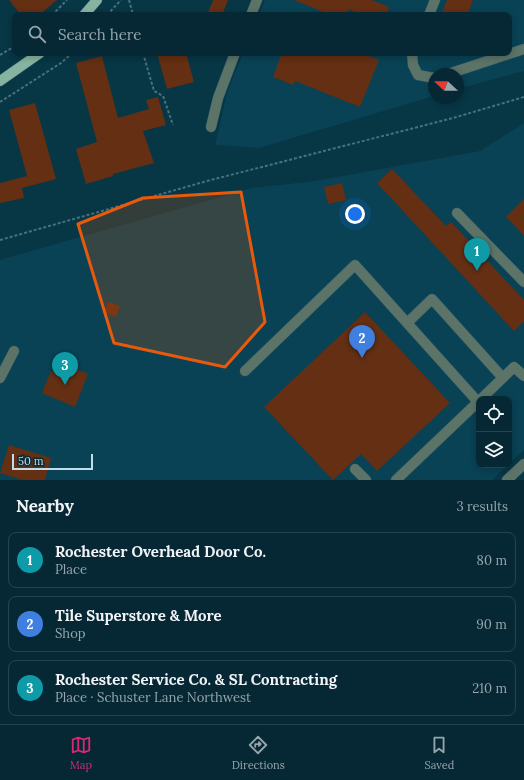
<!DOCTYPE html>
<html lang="en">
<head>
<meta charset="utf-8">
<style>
	:root { --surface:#052834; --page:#0e303c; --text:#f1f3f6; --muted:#97a6ac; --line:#26444f; --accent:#db2777 }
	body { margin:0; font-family:Lora,serif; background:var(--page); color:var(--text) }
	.controls { position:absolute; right:12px; bottom:12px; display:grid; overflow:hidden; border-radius:8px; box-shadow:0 2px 6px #0003 }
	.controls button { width:36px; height:36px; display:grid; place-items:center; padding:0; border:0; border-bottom:1px solid var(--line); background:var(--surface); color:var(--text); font:20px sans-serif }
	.compass { position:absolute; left:428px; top:68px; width:36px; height:36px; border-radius:50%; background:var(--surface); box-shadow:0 2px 6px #0003; rotate:292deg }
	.scale { position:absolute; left:12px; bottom:10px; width:81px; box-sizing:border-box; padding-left:4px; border:2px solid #c1dde9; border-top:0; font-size:11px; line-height:14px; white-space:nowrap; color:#c1dde9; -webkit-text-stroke:3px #0c2a36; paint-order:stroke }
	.you { position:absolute; left:355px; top:214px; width:14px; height:14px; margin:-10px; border:3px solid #fff; border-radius:50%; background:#1a73e8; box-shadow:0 0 0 6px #1a73e833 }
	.badge { display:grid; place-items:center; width:26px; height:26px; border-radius:50%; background:var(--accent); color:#fff; font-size:13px; font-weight:700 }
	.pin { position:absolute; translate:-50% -33px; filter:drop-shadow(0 1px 2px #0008) }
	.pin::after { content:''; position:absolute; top:21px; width:14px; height:12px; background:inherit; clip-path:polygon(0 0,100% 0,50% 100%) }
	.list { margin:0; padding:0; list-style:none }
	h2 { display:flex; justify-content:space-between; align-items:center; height:52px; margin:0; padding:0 16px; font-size:17px }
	h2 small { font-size:13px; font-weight:400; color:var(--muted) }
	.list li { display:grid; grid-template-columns:26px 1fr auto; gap:12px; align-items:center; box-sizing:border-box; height:56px; margin:0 8px 8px; padding:0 8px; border:1px solid var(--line); border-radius:8px }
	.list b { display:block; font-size:15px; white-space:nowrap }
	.list p { margin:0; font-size:13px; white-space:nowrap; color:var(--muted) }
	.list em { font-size:13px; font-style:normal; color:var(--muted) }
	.icon { flex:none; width:22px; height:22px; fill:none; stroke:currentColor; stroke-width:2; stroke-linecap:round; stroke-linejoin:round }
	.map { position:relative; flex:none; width:524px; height:480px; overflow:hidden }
	.search { position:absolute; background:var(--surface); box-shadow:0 2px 6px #0003; left:12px; right:12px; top:12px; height:44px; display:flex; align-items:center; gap:10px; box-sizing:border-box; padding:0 14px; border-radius:8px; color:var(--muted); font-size:15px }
	.sheet { height:244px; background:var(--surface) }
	nav { display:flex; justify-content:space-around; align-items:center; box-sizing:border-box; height:56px; border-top:1px solid var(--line); background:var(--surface); font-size:11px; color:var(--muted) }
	nav a { display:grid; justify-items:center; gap:2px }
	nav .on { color:var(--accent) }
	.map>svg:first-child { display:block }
</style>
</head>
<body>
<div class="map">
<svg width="524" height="480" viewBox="0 0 524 480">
	<rect width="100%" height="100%" fill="#073645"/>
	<path fill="#094254" d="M265 0H524V71L458 89V74H434V96L259 148 215 145 227 93 243 53H509V15H259Z
		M524 123V450L509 464V399H479V465H508L492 480H0V260L252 188 315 181 480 151Z"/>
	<path fill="#642f13" d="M9 0H57L39 15H21Z
		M213 0H228L222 15H207Z
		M294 0H372L389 7 386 15H363L349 9 347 15H331Z
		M447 0H473L467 15H441Z
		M157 53H186L194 82 167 89Z
		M282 53H361L379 60 360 107 295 81 293 85 273 77Z
		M102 56 118 118 149 109 146 100 158 97 166 125 143 131 154 163 113 174V176L86 184 76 149 97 142 76 63Z
		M35 103 56 179 22 188 24 198 0 203V183L27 176 9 110Z
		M392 169 446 226 451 222 524 300V321L514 331 377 183Z
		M342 183 346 200 328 204 324 187Z
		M524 199V236L506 217Z
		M108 302 120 306 116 317 104 312Z
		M365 312 450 403 377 471 361 454 333 480 264 407Z
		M69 366 88 374 75 407 42 393 51 371 65 376Z
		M9 445 51 458 45 480H23L0 473Z"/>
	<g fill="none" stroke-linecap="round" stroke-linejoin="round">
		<g stroke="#285463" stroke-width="11">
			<path id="minor" d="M251 15 257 0
				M429 15 435 0
				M412 53 413 65 418 75 434 78
				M448 74 524 49
				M211 127 218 98 235 53
				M457 213 524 282
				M407 323 432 299 503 378
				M245 371 355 265 478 402
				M0 378 14 351
				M481 399 514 367 524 376
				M355 469 366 480
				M396 480 479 401
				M507 480 524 464"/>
		</g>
		<g stroke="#285463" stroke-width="11">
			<path id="major" d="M84 15 97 0
				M0 81 40 53"/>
		</g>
		<path stroke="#48707e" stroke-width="2" stroke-dasharray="3 2" stroke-linecap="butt" d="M129 0 133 15
			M52 15 67 0
			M107 15 121 0
			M143 53 154 91 163 96 173 125
			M0 55 15 46
			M0 102 61 63 72 53
			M0 240 207 181 453 118 524 97"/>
		<use href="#minor" stroke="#5c7368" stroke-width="10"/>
		<use href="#major" stroke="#86b4a0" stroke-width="10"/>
	</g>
	<path fill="#e8590c" fill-opacity="0.2" stroke="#e8590c" stroke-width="3" stroke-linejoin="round" d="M241 192 265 322 225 367 114 343 78 224 143 198Z"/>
</svg>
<div class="controls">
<button><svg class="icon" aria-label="locate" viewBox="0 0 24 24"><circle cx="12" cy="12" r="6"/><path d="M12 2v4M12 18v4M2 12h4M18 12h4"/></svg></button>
<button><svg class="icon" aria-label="layers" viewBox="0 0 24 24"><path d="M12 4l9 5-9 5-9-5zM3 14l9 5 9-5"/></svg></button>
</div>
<svg class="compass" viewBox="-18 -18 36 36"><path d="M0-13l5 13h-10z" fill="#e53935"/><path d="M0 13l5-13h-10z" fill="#97a6ac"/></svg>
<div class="scale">50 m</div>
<div class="you"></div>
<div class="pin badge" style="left:477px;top:271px;background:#0f9aa8">1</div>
<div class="pin badge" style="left:362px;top:358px;background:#3f7fe0">2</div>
<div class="pin badge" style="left:65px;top:385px;background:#0f9aa8">3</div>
<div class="search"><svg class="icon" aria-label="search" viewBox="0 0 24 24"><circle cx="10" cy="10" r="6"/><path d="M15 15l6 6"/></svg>Search here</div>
</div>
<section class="sheet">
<h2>Nearby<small>3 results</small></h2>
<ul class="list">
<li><span class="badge" style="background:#0f9aa8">1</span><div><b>Rochester Overhead Door Co.</b><p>Place</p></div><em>80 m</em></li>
<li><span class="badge" style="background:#3f7fe0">2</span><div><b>Tile Superstore &amp; More</b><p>Shop</p></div><em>90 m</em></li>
<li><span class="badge" style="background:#0f9aa8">3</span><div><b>Rochester Service Co. &amp; SL Contracting</b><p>Place · Schuster Lane Northwest</p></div><em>210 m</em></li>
</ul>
</section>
<nav>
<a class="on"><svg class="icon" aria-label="map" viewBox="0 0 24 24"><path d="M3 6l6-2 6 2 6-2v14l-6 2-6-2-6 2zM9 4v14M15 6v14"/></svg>Map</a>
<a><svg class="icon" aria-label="directions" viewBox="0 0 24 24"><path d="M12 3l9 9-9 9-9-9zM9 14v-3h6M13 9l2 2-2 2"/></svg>Directions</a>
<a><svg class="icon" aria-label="saved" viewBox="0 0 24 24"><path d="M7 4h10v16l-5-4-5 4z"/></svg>Saved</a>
</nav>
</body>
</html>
